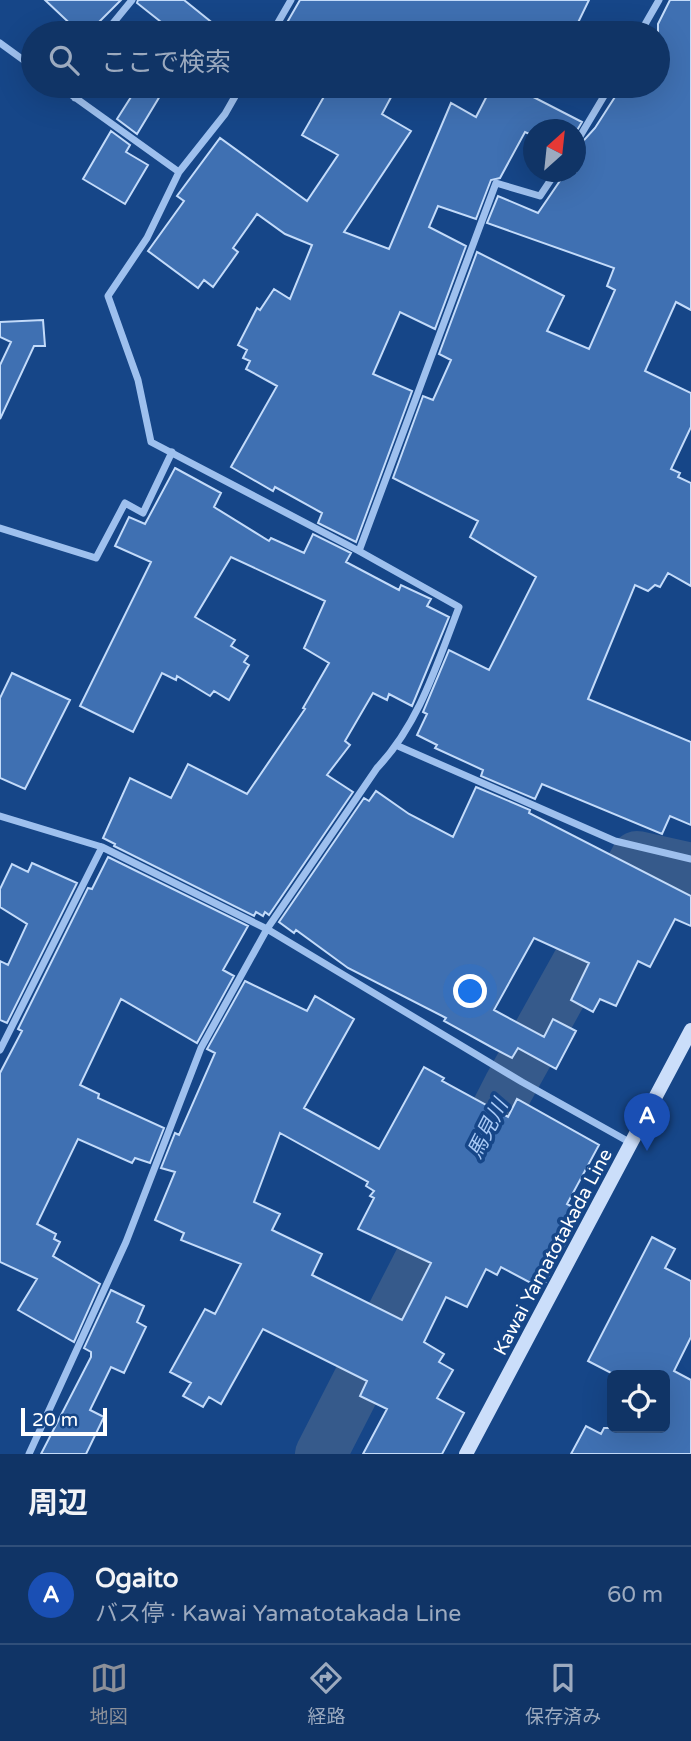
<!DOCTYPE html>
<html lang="ja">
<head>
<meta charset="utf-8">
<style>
	:root { --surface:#103466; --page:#1e3f6f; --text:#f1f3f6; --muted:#9caabf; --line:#304f7a; --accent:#8c9099 }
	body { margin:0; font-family:"Varela Round","Noto Sans JP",sans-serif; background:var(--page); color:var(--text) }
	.controls { position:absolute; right:21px; bottom:21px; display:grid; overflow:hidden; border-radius:10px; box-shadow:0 7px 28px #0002 }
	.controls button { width:63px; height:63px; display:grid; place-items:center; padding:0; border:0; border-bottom:2px solid var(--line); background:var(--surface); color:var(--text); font:35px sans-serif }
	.compass { position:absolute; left:523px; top:119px; width:63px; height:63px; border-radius:50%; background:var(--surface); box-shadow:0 7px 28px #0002; rotate:27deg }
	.scale { position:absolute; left:21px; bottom:18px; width:86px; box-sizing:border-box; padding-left:7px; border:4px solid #fff; border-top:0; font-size:19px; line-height:24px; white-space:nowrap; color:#fff; -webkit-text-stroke:5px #164688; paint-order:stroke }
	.you { position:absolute; left:471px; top:992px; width:24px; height:24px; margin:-18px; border:5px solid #fff; border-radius:50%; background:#1a73e8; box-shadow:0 0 0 10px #1a73e833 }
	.badge { display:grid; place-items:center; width:46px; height:46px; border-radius:50%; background:var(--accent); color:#fff; font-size:23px; font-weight:700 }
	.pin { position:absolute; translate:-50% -58px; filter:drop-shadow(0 2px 4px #0008) }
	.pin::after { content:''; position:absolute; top:37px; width:24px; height:21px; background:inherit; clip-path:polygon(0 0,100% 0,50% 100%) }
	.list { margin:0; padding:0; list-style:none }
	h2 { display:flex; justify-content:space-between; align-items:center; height:91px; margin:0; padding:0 28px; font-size:30px }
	h2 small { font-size:23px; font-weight:400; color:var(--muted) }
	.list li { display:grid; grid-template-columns:46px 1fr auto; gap:21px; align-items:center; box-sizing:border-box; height:98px; padding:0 28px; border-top:2px solid var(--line) }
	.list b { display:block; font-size:26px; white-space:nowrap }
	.list p { margin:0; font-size:23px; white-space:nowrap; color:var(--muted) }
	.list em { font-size:23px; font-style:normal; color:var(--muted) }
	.icon { flex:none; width:38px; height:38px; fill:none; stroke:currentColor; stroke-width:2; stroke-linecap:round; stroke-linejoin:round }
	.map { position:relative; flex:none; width:691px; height:1454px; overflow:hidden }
	.search { position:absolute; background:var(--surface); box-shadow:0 7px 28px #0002; left:21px; right:21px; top:21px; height:77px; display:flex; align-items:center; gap:18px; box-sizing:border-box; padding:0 24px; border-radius:38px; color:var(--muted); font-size:26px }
	.sheet { height:189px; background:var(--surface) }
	nav { display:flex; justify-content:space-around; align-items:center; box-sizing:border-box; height:98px; border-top:2px solid var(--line); background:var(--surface); font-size:19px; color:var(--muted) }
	nav a { display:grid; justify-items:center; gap:4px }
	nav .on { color:var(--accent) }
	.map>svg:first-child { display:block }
</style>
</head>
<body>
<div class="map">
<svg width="691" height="1454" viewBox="0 0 691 1454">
	<rect width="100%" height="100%" fill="#164688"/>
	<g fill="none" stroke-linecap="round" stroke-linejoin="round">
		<path stroke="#365a8b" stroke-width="52" d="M321 1454 509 1087 637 857 691 869"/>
	</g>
	<path fill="#3f70b2" stroke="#c3dbfa" stroke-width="2" fill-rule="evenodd" d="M45 0H121L88 33H80Z
		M138 0H184L225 33H175L137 3Z
		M300 0H589L573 33H281Z
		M670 0H691V310L676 302 645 371 691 393V427L671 469 680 473 678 477 691 483V586L668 573 660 587 655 585 648 591 635 585 588 699 691 742V825L670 816 662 834 542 784 535 799 481 776 483 770 435 748 437 745 417 735 427 714 423 712 449 650 489 670 536 577 470 537 478 521 393 478 423 396 433 400 451 360 439 354 477 252 564 296 547 331 589 349 615 290 607 286 614 268 487 223 498 196 538 213 566 172H576V149L595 128 622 86H658V24Z
		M138 86H166L137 134 117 119Z
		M330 86H397L382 114 411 131 344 232 389 249 451 103 476 117 492 86H512L582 122 576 132 534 130V136L525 132 500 178 491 180 476 219 438 206 429 227 466 246 435 329 400 312 373 374 412 391 356 542 318 523 322 513 275 487 273 491 231 467 277 386 246 369 250 361 243 358 247 350 238 345 257 308 260 310 274 289 290 299 312 245 285 234 257 214 233 248 238 252 213 287 204 280 198 288 148 251 184 201 177 196 220 138 307 201 338 155 302 135Z
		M111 131 130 145 126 152 148 165 125 204 83 179Z
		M43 320 45 346H34L0 419V365L11 342 0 337V322Z
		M175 468 221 493 214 507 269 541 271 538 304 553 313 534 351 553 346 562 399 590 401 585 431 599 427 606 449 617 412 706 389 694 387 700 373 693 345 741 350 745 327 775 353 792 269 915 265 912 263 916 256 912 254 916 114 846 115 844 103 838 130 778 171 798 188 764 247 794 305 709 303 708 329 663 304 648 325 601 231 557 195 617 235 640 231 646 248 656 244 662 249 665 229 700 214 691 210 696 177 676 176 680 162 673 133 732 80 706 151 562 115 546 129 517 145 524Z
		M12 673 70 700 25 789 0 778V698Z
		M476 787 530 810 529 813 691 896V926L675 919 650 967 638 961 616 1006 600 999 593 1012 571 1000 589 963 534 938 494 1010 544 1037 553 1019 576 1031 556 1069 518 1048 512 1058 493 1048 444 1021 446 1018 348 968 296 930 294 933 279 922 364 798 369 801 376 791 409 814 453 837Z
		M108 857 248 926 223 970 234 976 197 1043 121 999 80 1085 99 1094 98 1098 164 1128 150 1163 135 1158 132 1163 78 1139 37 1224 56 1234 54 1239 60 1242 53 1256 100 1284 74 1342 18 1310 37 1279 0 1262V1073L22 1031 18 1029 88 888 92 889Z
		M32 863 77 883 7 1023 0 1020V961L8 965 27 924 0 907V889L12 864 28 872Z
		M245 981 307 1011 315 996 354 1019 304 1108 379 1149 424 1067 444 1078 442 1081 508 1117 517 1099 599 1145 567 1204 578 1210 565 1236 568 1238 542 1289 501 1267 497 1275 486 1269 467 1307 446 1297 424 1342 444 1354 439 1362 453 1370 437 1398 464 1413 442 1454H363L387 1409 360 1396 367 1381 263 1329 221 1404 209 1397 203 1407 183 1396 191 1383 170 1372 205 1309 215 1314 241 1264 181 1240 184 1233 155 1220 175 1172 161 1168 175 1133 179 1135 215 1053 207 1049ZM280 1133 368 1182 366 1186 374 1191 370 1196 374 1198 358 1229 431 1263 402 1320 312 1275 322 1254 272 1230 280 1214 254 1202Z
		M652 1237 675 1249 665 1268 691 1281V1337L674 1371 691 1380V1454H571L586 1426 601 1434 604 1428H665V1375H615L588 1361Z
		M111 1290 144 1306 137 1322 146 1327 124 1373 111 1367 90 1410 104 1417 86 1454H41L91 1357V1352L84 1348Z"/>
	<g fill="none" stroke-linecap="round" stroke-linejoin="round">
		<path stroke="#9ec0ee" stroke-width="7" d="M105 33 132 0
			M272 33 291 0
			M640 33 659 0
			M0 43 33 67
			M59 86 179 172
			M241 86 225 114 179 172 147 238 108 296 138 380 151 442 359 551
			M75 98 80 86
			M576 143 610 86
			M0 528 96 558 125 503 143 513 172 452
			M398 746 615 841 691 859
			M0 816 102 847 267 929 522 1082 631 1143
			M0 1050 102 847
			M29 1454 126 1242 201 1048 267 929 377 768C419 724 437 664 459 607L359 551 496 183 540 196 556 172"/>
		<path stroke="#cbdefa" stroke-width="14" d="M466 1454 691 1030"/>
	</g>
	<g text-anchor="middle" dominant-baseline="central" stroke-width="7" stroke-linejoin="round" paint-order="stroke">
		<g font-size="19" fill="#fff" stroke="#164688">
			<text transform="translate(553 1252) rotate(-62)">Kawai Yamatotakada Line</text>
		</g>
		<g font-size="21" font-style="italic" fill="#a9caf6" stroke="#164688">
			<text transform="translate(488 1129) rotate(-63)">馬見川</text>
		</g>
	</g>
</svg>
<div class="controls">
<button><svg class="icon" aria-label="locate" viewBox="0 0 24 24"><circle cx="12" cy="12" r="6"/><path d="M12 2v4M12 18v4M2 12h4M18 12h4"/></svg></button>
</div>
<svg class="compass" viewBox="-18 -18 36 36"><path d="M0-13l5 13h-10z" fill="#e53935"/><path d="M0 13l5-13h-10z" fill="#9caabf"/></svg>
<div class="scale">20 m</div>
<div class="you"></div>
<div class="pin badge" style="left:647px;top:1151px;background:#1a4fb4">A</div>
<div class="search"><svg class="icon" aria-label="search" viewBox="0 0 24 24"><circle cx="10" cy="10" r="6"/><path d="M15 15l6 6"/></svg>ここで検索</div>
</div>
<section class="sheet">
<h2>周辺<small></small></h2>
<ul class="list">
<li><span class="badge" style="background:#1a4fb4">A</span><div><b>Ogaito</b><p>バス停 · Kawai Yamatotakada Line</p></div><em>60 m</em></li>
</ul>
</section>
<nav>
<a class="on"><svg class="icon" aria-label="map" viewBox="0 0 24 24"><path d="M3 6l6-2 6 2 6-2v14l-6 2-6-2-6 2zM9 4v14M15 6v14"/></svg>地図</a>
<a><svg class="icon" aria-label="directions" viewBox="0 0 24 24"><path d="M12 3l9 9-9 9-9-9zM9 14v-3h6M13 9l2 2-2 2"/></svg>経路</a>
<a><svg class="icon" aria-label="saved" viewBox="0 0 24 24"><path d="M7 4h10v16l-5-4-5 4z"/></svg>保存済み</a>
</nav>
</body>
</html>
